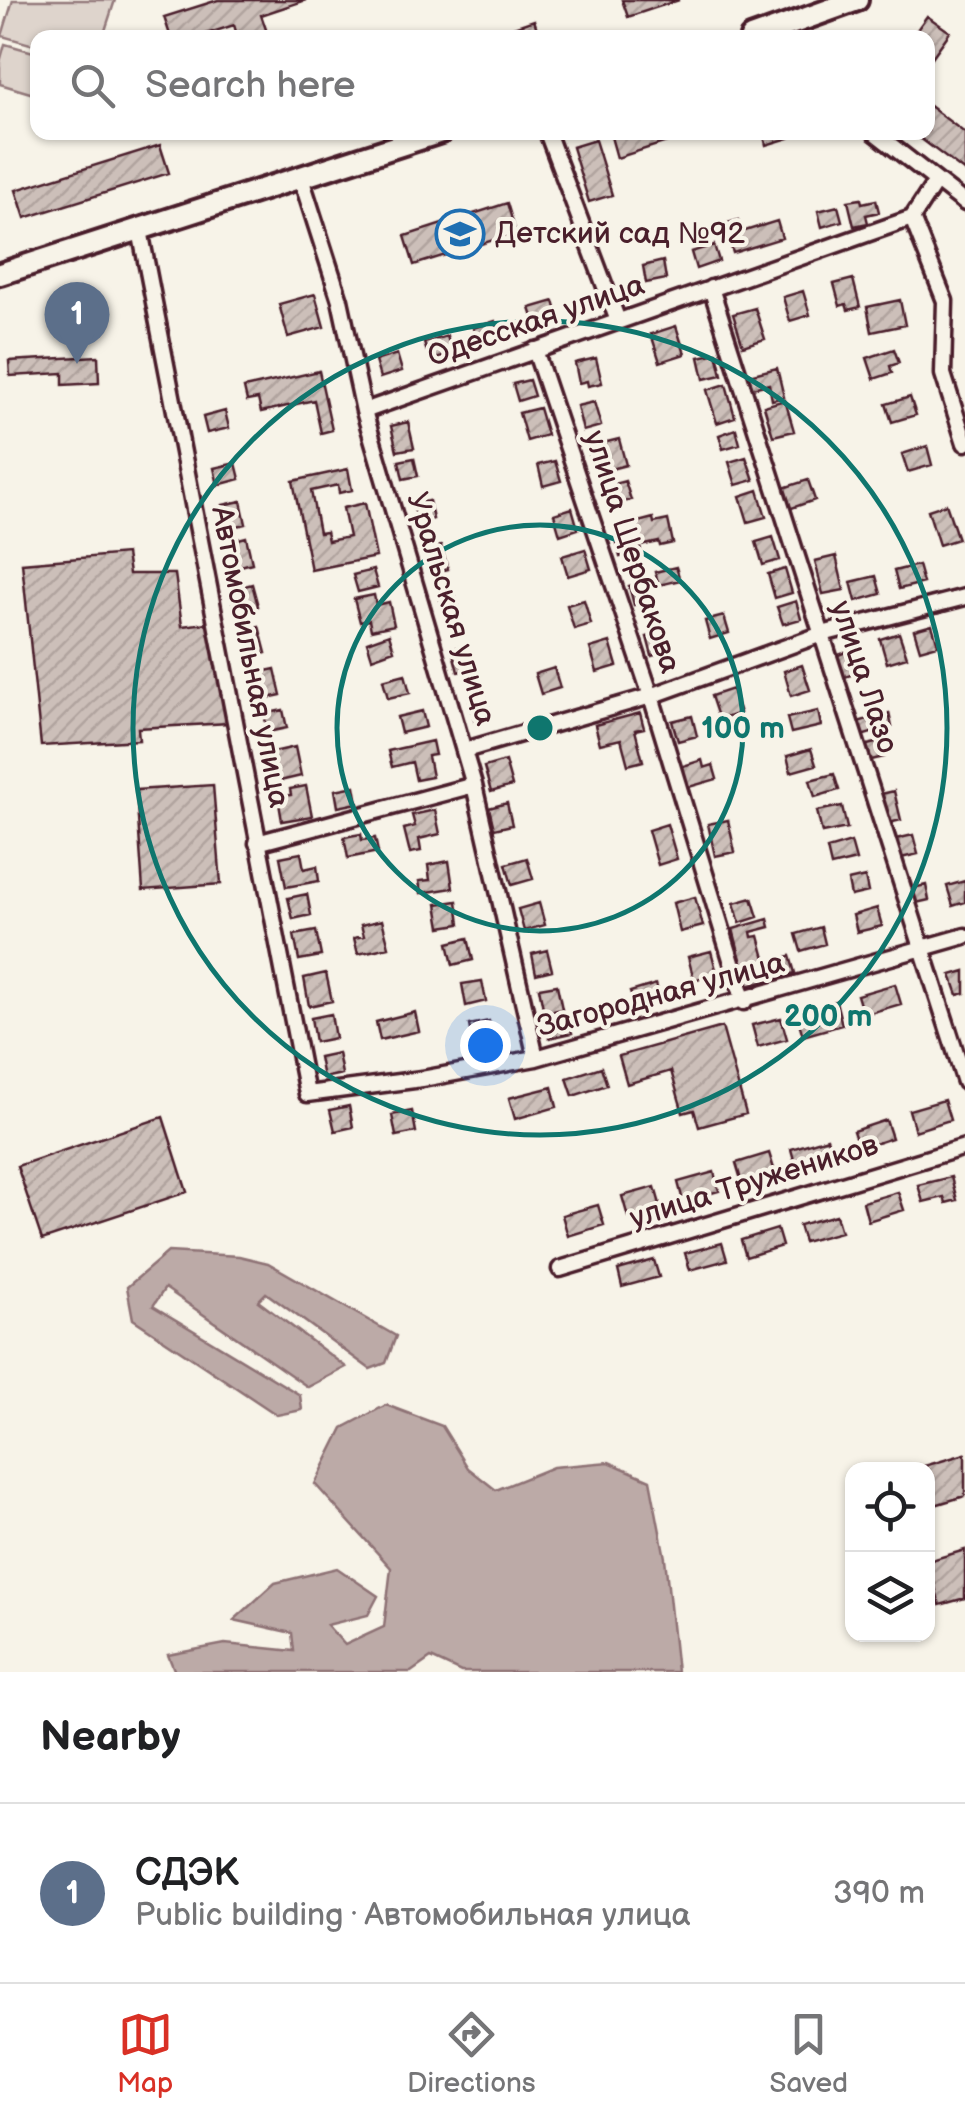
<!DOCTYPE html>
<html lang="en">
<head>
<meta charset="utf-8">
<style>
	:root { --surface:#fff; --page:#f6f6f6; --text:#202124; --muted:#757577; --line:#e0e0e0; --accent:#d93025 }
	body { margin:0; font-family:"Balsamiq Sans",sans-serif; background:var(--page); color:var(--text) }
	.controls { position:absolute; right:30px; bottom:30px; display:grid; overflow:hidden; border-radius:20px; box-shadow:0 2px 8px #0004 }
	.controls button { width:90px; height:90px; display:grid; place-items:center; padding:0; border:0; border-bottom:2px solid var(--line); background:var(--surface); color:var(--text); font:50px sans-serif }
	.you { position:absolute; left:485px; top:1045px; width:35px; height:35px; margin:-25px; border:8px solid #fff; border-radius:50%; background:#1a73e8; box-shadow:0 0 0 15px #1a73e833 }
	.badge { display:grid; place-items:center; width:65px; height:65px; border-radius:50%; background:var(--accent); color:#fff; font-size:32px; font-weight:700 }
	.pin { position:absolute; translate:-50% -82px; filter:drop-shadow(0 2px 5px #0008) }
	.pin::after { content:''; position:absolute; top:52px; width:35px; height:30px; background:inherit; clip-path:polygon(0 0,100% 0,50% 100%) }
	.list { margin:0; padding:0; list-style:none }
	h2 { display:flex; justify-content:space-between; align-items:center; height:130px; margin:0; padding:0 40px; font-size:42px }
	h2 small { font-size:32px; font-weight:400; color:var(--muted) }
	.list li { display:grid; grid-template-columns:65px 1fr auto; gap:30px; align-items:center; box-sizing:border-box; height:180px; padding:0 40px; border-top:2px solid var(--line) }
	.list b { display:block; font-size:38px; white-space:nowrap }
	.list p { margin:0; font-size:32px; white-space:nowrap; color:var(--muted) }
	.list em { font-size:32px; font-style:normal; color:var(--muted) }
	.icon { flex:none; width:55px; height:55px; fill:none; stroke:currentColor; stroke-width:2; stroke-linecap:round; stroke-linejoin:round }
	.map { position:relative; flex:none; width:965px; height:1672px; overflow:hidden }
	.search { position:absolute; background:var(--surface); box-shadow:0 2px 8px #0004; left:30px; right:30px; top:30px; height:110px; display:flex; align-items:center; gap:25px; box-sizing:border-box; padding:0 35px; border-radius:20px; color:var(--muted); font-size:38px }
	.sheet { height:310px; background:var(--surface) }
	nav { display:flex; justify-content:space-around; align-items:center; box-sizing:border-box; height:140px; border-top:2px solid var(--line); background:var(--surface); font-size:28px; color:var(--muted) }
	nav a { display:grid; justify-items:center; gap:5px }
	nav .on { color:var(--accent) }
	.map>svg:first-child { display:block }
</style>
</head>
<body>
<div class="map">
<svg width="965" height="1672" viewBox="0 0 965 1672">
	<defs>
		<pattern id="building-hatch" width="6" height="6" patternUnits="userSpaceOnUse" patternTransform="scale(2.5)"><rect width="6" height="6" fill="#ccbfb9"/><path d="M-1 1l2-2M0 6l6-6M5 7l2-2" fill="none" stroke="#b1a49f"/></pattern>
	</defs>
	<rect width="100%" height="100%" fill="#f7f3e8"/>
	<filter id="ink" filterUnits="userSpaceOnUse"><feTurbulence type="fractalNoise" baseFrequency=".01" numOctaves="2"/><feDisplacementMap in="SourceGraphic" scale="20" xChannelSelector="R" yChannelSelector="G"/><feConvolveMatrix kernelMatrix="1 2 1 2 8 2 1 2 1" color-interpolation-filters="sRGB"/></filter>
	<g filter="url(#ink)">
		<path fill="#ded4cc" stroke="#947a7c" stroke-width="2.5" d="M13 0H115L103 37 38 38 37 46 2 36Z
			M5 44 37 53V95L0 84V62Z"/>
		<path fill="#bcaaa7" stroke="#8e7275" stroke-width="2.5" d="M168 1252 239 1256 268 1263 396 1336 386 1363 370 1369 266 1293 258 1301 346 1367 308 1387 165 1288 153 1306 300 1395 302 1410 277 1415 133 1319 127 1287Z
			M386 1405 442 1426 468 1468 496 1490 553 1467 609 1462 650 1480 665 1558 677 1672H461L431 1658 411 1672H175L168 1655 225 1644 294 1651 292 1633 234 1620 275 1583 337 1568 378 1596 368 1615 327 1625 345 1645 384 1627 391 1568 315 1484 343 1428Z"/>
		<path fill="url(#building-hatch)" stroke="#4a1f2b" stroke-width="2.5" d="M218 0H306L261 15 269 38H238L234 25 194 38H171L164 17Z
			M622 0H679L628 17Z
			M927 16 950 32 928 63V38H911Z
			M534 20 540 38H481Z
			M928 105 965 133V172L912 132H928Z
			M667 132 670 141 617 158 610 133Z
			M763 132H787L789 138 766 145Z
			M595 140 612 195 589 202 572 147Z
			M160 145 169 173 25 218 16 190Z
			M861 199 862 203 876 200 879 212 866 215 868 223 854 226 848 201Z
			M507 203 516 233 414 265 405 236Z
			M838 206 842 221 822 227 818 211Z
			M738 220 742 232 777 221 782 238 733 253 724 224Z
			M714 245 719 261 696 269 691 252Z
			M663 261 666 279 646 283 643 266Z
			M853 279 860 307 848 310 846 304 840 306 834 284Z
			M803 291 810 315 790 321 783 297Z
			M315 294 324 327 288 337 279 304Z
			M900 300 905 325 872 332 867 307Z
			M554 301 559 319 536 326 530 308Z
			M755 308 765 339 743 346 733 314Z
			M495 321 501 339 478 346 473 328Z
			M676 326 685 354 660 362 651 334Z
			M447 336 452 354 430 361 424 343Z
			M894 349 899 363 890 366 892 373 874 379 867 358Z
			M717 353 722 375 704 379 699 357Z
			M397 354 402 371 380 378 375 361Z
			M98 356 99 383 63 385V373L10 376 9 361Z
			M596 358 602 383 588 386 587 381 579 383 575 363Z
			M777 368 784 397 772 400 769 384 752 388 749 375Z
			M319 371 332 430 321 433 314 400 261 412 258 399 247 401 244 388Z
			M529 380 534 396 518 401 513 384Z
			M726 384 735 417 717 423 707 390Z
			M910 397 916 415 892 422 886 404Z
			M785 400 794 431 773 436 764 406Z
			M594 402 601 426 583 431 577 406Z
			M539 408 547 435 527 441 519 413Z
			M225 411 229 428 207 433 203 417Z
			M408 422 414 448 397 451 391 426Z
			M736 429 740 444 723 449 719 435Z
			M619 439 626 465 607 470 604 461 592 464 587 447Z
			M927 446 932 465 908 472 902 454Z
			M746 457 754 480 736 485 729 462Z
			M414 458 418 476 403 479 399 461Z
			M555 461 561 481 543 486 538 465Z
			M236 463 240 479 218 485 214 468Z
			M348 469 352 490 339 493 338 485 311 491 319 533 326 532 328 541 349 537 343 508 365 503 376 557 311 570 293 481Z
			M808 480 815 500 789 509 783 488Z
			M625 481 631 500 608 507 603 487Z
			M758 490 766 517 748 522 740 496Z
			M241 501 246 524 228 528 223 505Z
			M429 501 433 519 418 523 413 504Z
			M946 504 958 539 939 545 928 510Z
			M572 508 578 529 560 535 554 514Z
			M653 518 654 523 668 520 673 543 660 546 659 542 640 546 641 552 620 557 616 538 633 534 631 524Z
			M246 537 252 563 233 568 227 542Z
			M773 537 780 560 763 565 756 542Z
			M441 546 448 569 432 573 426 550Z
			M585 549 591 569 568 576 562 556Z
			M126 554 129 574H175L182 626 206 623 220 650 229 723 138 728 139 740 41 746 22 563Z
			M836 556 844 590 823 594 815 561Z
			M918 565 923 583 899 589 894 571Z
			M676 567 680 580 659 585 655 572Z
			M785 569 792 593 775 598 768 574Z
			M373 570 378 587 358 592 353 575Z
			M876 576 881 594 856 601 851 582Z
			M643 583 648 601 634 605 629 586Z
			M252 584 258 606 235 612 230 590Z
			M454 591 461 614 445 618 439 595Z
			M374 595 376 605 389 602 394 625 371 630 369 620 360 622 354 599Z
			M584 600 591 624 574 629 567 605Z
			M796 601 801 619 783 624 777 607Z
			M724 616 729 633 710 639 705 621Z
			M932 625 938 645 920 650 914 630Z
			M259 626 266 653 249 657 242 630Z
			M664 633 669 651 652 656 647 637Z
			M899 633 907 657 887 663 880 639Z
			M389 634 394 650 372 658 367 642Z
			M610 642 617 666 597 672 590 648Z
			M467 645 473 668 458 672 452 649Z
			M859 648 866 670 842 678 835 656Z
			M802 665 810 690 791 696 784 671Z
			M554 668 560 688 541 694 535 674Z
			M275 669 281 695 258 700 252 674Z
			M405 674 410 693 388 698 383 680Z
			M732 689 740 713 719 720 711 696Z
			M485 694 491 717 475 722 469 698Z
			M283 710 287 728 268 732 264 714Z
			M422 711 426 727 401 733 397 717Z
			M818 711 821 726 791 733 787 718Z
			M640 713 644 728 635 730 643 761 628 765 621 739 600 744 595 725Z
			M889 713 892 727 858 737 854 723Z
			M692 716 697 736 678 741 672 721Z
			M432 741 435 755 428 756 432 777 416 780 412 762 392 767 388 751Z
			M880 742 884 757 867 761 863 746Z
			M295 747 301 776 276 782 269 753Z
			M811 749 816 765 791 772 787 756Z
			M702 760 704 768 713 765 717 779 689 787 683 766Z
			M505 761 512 786 491 792 484 767Z
			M834 774 839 790 815 797 810 780Z
			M213 785 221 884 143 890 136 790Z
			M306 786 312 816 282 821 278 797 291 795 290 789Z
			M355 786 358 803 338 807 335 790Z
			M894 791 901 820 885 824 877 795Z
			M507 803 512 825 494 829 489 808Z
			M842 806 847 828 822 833 817 811Z
			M435 810 440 834 419 839 421 851 410 853 404 829 415 826 412 815Z
			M728 820 735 852 715 856 708 824Z
			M667 824 677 859 658 865 648 830Z
			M361 834 362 840 375 838 378 852 348 858 344 837Z
			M913 835 918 854 901 858 896 839Z
			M851 842 856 860 831 866 827 849Z
			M301 853 304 869 317 866 319 881 286 887 280 857Z
			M527 858 533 879 512 885 506 864Z
			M449 861 453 888 421 893 419 881 430 880 428 865Z
			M865 877 868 892 851 896 848 881Z
			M965 881V902L953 906 947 886Z
			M926 885 929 900 912 904 909 889Z
			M307 894 311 915 293 919 288 898Z
			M695 897 703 926 680 932 673 903Z
			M752 898 758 917 740 923 734 903Z
			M457 901 460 924 441 927 437 904Z
			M539 903 545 925 524 931 518 909Z
			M877 908 882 926 857 932 853 915Z
			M768 919 770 927 751 932 752 937 759 936 766 962 790 956 795 973 748 986 733 929Z
			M382 920 389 947 358 954 354 938 364 936 361 925Z
			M821 927 825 944 801 951 796 934Z
			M316 931 321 956 299 960 294 935Z
			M468 938 473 960 453 965 448 943Z
			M547 950 552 970 536 974 532 954Z
			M711 951 717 973 694 980 688 957Z
			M965 971V993L958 995 951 975Z
			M326 973 332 1001 309 1006 304 978Z
			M482 981 486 1001 466 1006 462 984Z
			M656 984 661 1002 636 1009 630 992Z
			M895 984 901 1004 863 1015 857 995Z
			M557 985 562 1009 544 1013 539 988Z
			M836 1001 842 1025 803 1036 796 1012Z
			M415 1012 419 1031 380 1040 376 1022Z
			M331 1014 335 1038 315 1042 311 1018Z
			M568 1017 572 1033 549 1038 545 1022Z
			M781 1018 787 1039 758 1047 752 1025Z
			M489 1021 493 1042 473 1046 469 1025Z
			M722 1027 746 1114 699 1127 694 1110 683 1113 671 1071 627 1084 619 1056Z
			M338 1053 342 1074 323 1078 319 1057Z
			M601 1067 607 1085 573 1096 567 1078Z
			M552 1087 557 1107 515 1119 509 1098Z
			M944 1100 950 1120 915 1131 909 1110Z
			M349 1106 353 1127 335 1131 330 1110Z
			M412 1111 416 1132 396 1136 392 1115Z
			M163 1117 187 1192 42 1240 17 1166Z
			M886 1120 892 1138 859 1149 853 1131Z
			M827 1138 833 1156 796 1167 791 1149Z
			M769 1153 775 1172 742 1183 736 1163Z
			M714 1172 719 1191 683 1201 678 1182Z
			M951 1177 957 1200 946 1203 944 1197 923 1202 918 1185Z
			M655 1187 661 1208 628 1217 622 1196Z
			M898 1192 904 1210 868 1221 863 1202Z
			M598 1205 604 1225 568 1236 562 1215Z
			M836 1215 841 1232 804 1242 799 1225Z
			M777 1229 782 1246 746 1257 741 1240Z
			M722 1243 727 1260 690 1270 685 1253Z
			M654 1260 659 1277 622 1287 618 1270Z
			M965 1454V1496L928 1507V1470H911Z
			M965 1550V1598L940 1605 928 1561Z"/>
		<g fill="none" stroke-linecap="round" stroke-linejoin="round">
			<g stroke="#4a1f2b" stroke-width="21">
				<path id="minor" d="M547 132 618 321
					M874 132 965 203
					M301 178 340 300 364 411 474 785 536 1058
					M912 218 945 301 943 374 965 443
					M140 230 307 1094 422 1079 536 1058 965 936
					M711 288 965 1082
					M535 350 651 696 744 1002
					M364 411 912 218 936 181
					M465 750 651 696 822 634 965 597
					M257 843 474 785
					M560 1269 965 1147"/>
			</g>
			<g stroke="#4a1f2b" stroke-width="28">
				<path id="secondary" d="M751 38 857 0
					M0 274 441 132"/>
			</g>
			<use href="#minor" stroke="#f7f3e8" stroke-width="14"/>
			<use href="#secondary" stroke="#f7f3e8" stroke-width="20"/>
		</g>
	</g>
	<g fill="none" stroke="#0f766e" stroke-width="5">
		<circle cx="540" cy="728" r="203"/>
		<circle cx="540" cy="728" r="407"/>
	</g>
	<defs>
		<g id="school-ring" transform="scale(2.5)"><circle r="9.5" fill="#f7f3e8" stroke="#1f6fb2" stroke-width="1.5"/><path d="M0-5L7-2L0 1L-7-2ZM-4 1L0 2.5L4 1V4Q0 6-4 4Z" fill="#1f6fb2"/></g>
	</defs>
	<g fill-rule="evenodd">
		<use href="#school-ring" x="460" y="234"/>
	</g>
	<g text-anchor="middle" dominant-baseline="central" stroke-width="8" stroke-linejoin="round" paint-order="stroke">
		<g font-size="30" fill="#4a1f2b" stroke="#f7f3e8" text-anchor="start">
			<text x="495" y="234">Детский сад №92</text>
		</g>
		<g font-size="30" fill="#4a1f2b" stroke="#f7f3e8">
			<text transform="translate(536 321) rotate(-19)">Одесская улица</text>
			<text transform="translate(632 552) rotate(72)">улица Щербакова</text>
			<text transform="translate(451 609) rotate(73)">Уральская улица</text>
			<text transform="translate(250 657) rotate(79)">Автомобильная улица</text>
			<text transform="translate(864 677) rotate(72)">улица Лазо</text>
			<text transform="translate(661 995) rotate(-15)">Загородная улица</text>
			<text transform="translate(754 1182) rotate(-17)">улица Тружеников</text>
		</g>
	</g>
	<circle cx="540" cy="728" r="15" fill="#0f766e" stroke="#f7f3e8" stroke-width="5"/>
	<g font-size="30" text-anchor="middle" font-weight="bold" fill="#0f766e" stroke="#f7f3e8" stroke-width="8" stroke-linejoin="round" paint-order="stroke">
		<text x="743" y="738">100 m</text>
		<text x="828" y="1026">200 m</text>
	</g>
</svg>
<div class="controls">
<button><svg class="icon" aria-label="locate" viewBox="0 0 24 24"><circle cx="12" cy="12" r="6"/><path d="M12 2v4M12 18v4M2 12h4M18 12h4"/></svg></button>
<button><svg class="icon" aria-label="layers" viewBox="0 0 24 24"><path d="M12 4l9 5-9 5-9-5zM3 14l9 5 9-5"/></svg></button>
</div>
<div class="you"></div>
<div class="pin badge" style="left:77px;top:364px;background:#5c6f8a">1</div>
<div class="search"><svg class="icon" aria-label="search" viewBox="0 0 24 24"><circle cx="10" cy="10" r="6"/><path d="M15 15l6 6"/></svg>Search here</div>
</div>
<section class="sheet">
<h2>Nearby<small></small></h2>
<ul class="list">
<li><span class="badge" style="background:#5c6f8a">1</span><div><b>СДЭК</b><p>Public building · Автомобильная улица</p></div><em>390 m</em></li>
</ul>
</section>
<nav>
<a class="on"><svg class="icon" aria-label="map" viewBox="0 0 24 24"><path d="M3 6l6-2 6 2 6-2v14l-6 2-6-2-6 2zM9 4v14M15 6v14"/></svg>Map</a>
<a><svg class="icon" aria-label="directions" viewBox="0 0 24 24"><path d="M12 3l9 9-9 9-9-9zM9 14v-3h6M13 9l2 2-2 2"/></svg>Directions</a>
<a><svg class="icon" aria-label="saved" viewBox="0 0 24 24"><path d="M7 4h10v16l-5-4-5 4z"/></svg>Saved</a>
</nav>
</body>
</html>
